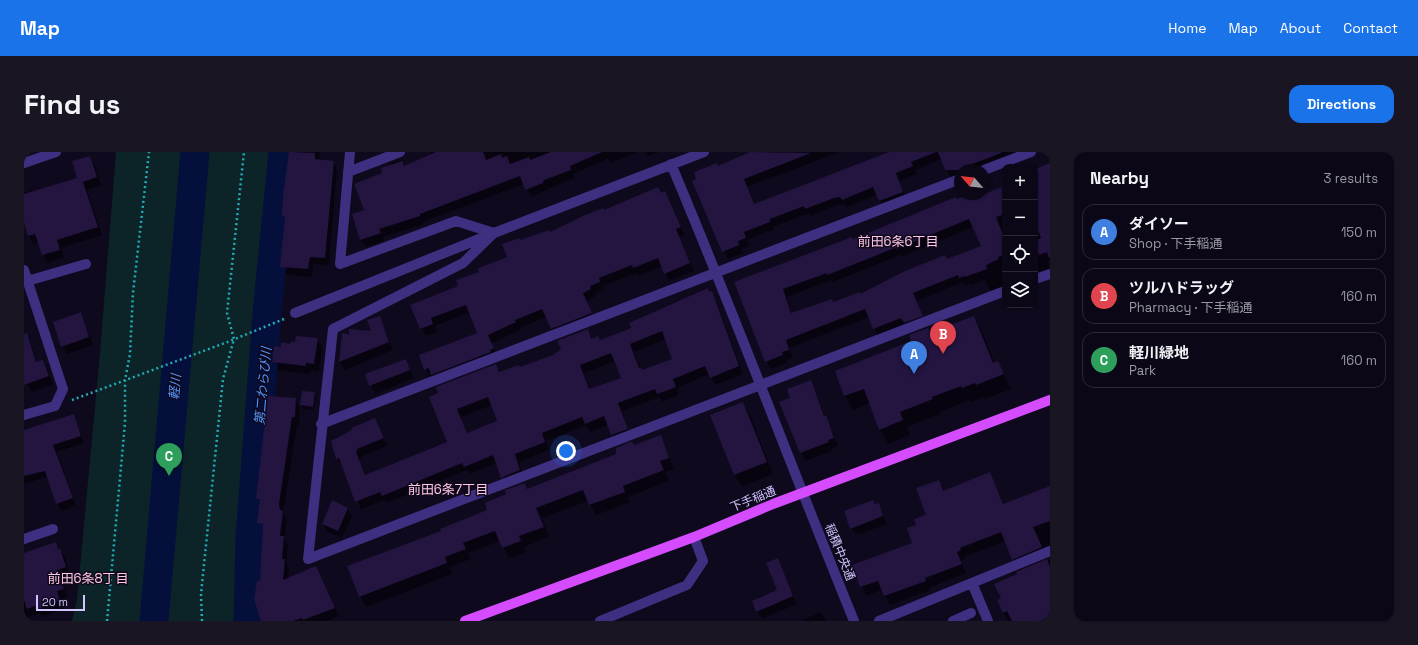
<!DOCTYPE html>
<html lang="en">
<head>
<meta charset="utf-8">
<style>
	:root { --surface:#0b0716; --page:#191523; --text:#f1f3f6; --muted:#9a99a1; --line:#2b2835; --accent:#1a73e8 }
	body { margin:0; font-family:"Space Grotesk","Noto Sans JP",sans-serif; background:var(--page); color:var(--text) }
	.controls { position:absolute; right:12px; top:12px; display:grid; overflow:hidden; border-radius:8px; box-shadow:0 1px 3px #0004 }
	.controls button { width:36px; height:36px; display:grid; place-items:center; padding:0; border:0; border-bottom:1px solid var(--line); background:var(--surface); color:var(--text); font:20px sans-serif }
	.compass { position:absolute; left:930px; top:12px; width:36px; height:36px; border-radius:50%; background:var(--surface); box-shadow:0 1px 3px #0004; rotate:298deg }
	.scale { position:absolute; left:12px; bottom:10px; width:49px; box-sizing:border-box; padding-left:4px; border:2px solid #d4c5ff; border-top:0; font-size:11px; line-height:14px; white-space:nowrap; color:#d4c5ff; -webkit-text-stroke:3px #0f091d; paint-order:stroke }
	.you { position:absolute; left:542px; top:299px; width:14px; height:14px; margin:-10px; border:3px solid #fff; border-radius:50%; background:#1a73e8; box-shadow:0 0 0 6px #1a73e833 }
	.badge { display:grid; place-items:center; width:26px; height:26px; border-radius:50%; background:var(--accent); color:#fff; font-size:13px; font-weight:700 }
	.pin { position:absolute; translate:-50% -33px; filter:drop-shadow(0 1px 2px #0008) }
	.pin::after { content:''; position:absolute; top:21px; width:14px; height:12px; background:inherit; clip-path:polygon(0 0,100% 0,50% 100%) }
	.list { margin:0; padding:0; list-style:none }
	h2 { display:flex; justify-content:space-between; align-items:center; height:52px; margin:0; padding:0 16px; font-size:17px }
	h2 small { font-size:13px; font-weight:400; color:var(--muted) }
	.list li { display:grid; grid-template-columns:26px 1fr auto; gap:12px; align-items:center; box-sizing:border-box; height:56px; margin:0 8px 8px; padding:0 8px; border:1px solid var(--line); border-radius:12px }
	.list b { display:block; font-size:15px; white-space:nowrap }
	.list p { margin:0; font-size:13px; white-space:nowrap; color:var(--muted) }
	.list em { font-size:13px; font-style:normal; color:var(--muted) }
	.icon { flex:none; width:22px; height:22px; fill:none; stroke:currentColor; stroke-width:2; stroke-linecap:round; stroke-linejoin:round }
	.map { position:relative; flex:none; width:1026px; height:469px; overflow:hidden; border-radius:12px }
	header { display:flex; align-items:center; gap:24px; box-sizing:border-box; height:56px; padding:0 20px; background:var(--accent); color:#fff }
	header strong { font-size:19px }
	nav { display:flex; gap:22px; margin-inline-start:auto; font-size:14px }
	.intro { display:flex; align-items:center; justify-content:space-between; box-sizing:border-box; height:96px; padding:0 24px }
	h1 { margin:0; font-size:28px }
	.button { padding:10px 18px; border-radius:12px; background:var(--accent); color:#fff; font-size:14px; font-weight:700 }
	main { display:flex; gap:24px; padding:0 24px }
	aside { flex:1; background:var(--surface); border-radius:12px; box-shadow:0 1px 3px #0004 }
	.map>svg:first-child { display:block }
</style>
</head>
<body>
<header>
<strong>Map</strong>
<nav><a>Home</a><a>Map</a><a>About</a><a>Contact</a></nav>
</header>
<div class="intro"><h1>Find us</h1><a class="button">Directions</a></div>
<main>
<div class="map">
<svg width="1026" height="469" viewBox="0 0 1026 469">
	<rect width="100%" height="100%" fill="#0f091d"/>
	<path fill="#0c2427" d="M92 0H254L237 197 210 469H48L53 448 76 201Z"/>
	<path fill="#0007" fill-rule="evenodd" d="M266 0H296L295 8 309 10 313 17 305 113 289 112 288 125 261 122 257 115 261 68 259 64Z
		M406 0H614L586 11 584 7 549 22 551 26 525 36 523 38 507 45 500 32 399 70 400 72 359 85 360 89 342 95 337 88 341 58 360 22 367 11 377 8 381 14 407 3Z
		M622 0H636L624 4Z
		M730 0H816L723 35 731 53 869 0H995L956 18H936V26L928 29 918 7 891 18 892 22 875 29 882 47 860 56 853 43 823 55 821 52 814 53 786 64 785 61 749 75 750 77 723 88 725 94 717 97 719 101 704 107 669 29 694 15Z
		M66 5 71 13 77 34 63 38 78 83 37 96 40 106 23 111 15 90 9 92 5 84 0 70V41L8 38 9 40 55 27Z
		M1026 12V109H1024L1026 119 1011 125V18Z
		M981 35V137L968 142 961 128 947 133 945 131 940 133 939 130 893 149 902 172 854 184 845 165 765 196 769 206 762 208 763 211 746 217 712 131 948 42 959 43ZM949 75 958 95 836 143 768 162 763 145 808 128 809 130 876 103 877 105Z
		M637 42 645 48 661 83 655 85 670 119 645 129 638 114 615 124 613 121 578 134 580 138 570 142 571 145 562 149 571 169 532 184 523 165 495 176 496 178 468 191 473 204 413 230 409 224 406 225 401 217 454 182 446 160 411 174 413 180 402 184 397 176 436 134 456 120 484 105 496 89 526 81 580 59Z
		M687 140 692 148 719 222 691 233 685 222 653 236 655 243 638 250 636 245 598 259 607 285 593 291 584 273 566 280 562 273 522 289 525 298 495 310 500 327 482 333 473 311 446 322 443 318 363 351 361 348 337 357 319 314 313 307 308 290 351 267 363 294 337 305V307L335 308 342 324 424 291 406 245 471 213 476 221 496 216 530 204 563 178 568 188 576 189ZM642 187 649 207 618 219 610 200ZM591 209 598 226 566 237 560 221ZM468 253 475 270 443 282 437 265Z
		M57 161 69 193 43 202 38 194Z
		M355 165 369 198 321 218 316 210 319 182 349 181Z
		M950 165 958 179 971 212 974 210 987 237 961 247 960 245 947 250 945 248 916 260V262L883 275 886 283 864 292 856 278 846 251 829 258 821 244 813 219Z
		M0 181 2 186H4L8 194 13 211 19 209 24 217 29 232 8 240 3 232 0 230Z
		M293 187 298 195 295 220 287 218 286 222 253 218 249 209 258 196Z
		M382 209 390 226 351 242 342 223Z
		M786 229 814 294 808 296 809 299 781 309 756 251 767 247Z
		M290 241 292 245 290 258 279 257 277 253Z
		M272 247 276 255 275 273H273L259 361 263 368 260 387 264 393 262 411 265 416 264 427 292 416 315 464 303 469H238L237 430 240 379 234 371 236 352 233 347Z
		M719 251 726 263 749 322 718 335 711 323 688 264Z
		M50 263 60 291 33 300 52 354 37 359 23 325 0 332V279Z
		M636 284 650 317 641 320 645 329 604 345 606 350 572 363 564 349 518 366 525 385 500 395 502 400 485 406 476 389 444 401 447 407 426 415 428 422 342 455 336 444 418 379 465 359 483 343 500 332 504 338Z
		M966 322 980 353 1026 361V403L994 416 981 389 940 405 941 407 937 409 942 421 905 436 906 438 866 453 858 438 842 444 830 414 890 391 893 373 903 364 915 329 920 340Z
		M854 352 863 372 836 382H831L826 374Z
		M324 357 328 365 318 386 304 380 299 372Z
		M32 392 41 405 46 423 37 426 43 445 37 447 40 457 18 465 16 462 0 466V401Z
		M753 407 773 452 738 467 733 459 754 438Z
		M1026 407V469H984L979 461 978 447 995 422 994 420Z
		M797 460 802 469H778V468Z"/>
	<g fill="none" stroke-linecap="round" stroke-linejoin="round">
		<path stroke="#04103b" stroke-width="29" d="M130 469 171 0
			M224 469 226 385 243 162 259 0"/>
	</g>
	<path fill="#231440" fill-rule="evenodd" d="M265 0 291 1V7L310 9 301 106 286 105 284 117 256 115 261 64H258L259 44Z
		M412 0H459L462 8 477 2 478 6 483 4 486 12 505 5 506 8 527 0H578L546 14 547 18 520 28 519 31 501 38 496 24 396 62V64L355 77 357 81 336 88 328 62 340 58 330 32 358 21 357 16 378 9 380 14Z
		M726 0 787 1 720 27 730 52 865 0H912L887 10 889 14 872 21 879 40 855 49 849 35 818 48 816 45 810 46 781 57 780 54 746 67V70L720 80 722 86 714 89 715 93 698 100 668 29 672 27 670 20 693 11 694 14Z
		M914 0H977V1L943 14 945 18H921Z
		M66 4 73 25 59 30 74 75 33 88 36 98 18 103 11 82 4 84 0 71V42L53 26 48 9Z
		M1026 11V106H1025L1023 100 1015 103 1011 93V89L1017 86 1011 71V17Z
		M634 35 637 41 641 39 657 75 652 77 666 111 640 122 634 106 609 116 608 113 575 126 576 130 566 134 567 137 559 141 568 161 527 177 518 157 491 168 492 170 464 183 470 196 466 198 467 200 407 223 405 216 400 218 395 203 453 181 442 153 407 166 409 172 396 177 386 153 434 134 432 128 455 120 453 117 483 105 478 92 495 86 496 88 525 78 526 80 559 64 579 56 580 58Z
		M978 35 979 37 981 36V62L972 65 981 88V102L974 105 975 107 962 113 963 117 941 125V124L935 126 934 123 889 141 899 164 880 171 877 166 849 177 841 157 762 188 765 198 758 200 759 203 741 210 710 130 828 85 829 87 932 45 933 47 946 42H960ZM945 67 957 94 923 107 921 103 881 119 836 142V140L809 150 808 147 767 161 759 137 803 121V123L871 96 872 97Z
		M684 136 685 140 688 139 715 214 686 226 681 214 649 227 652 235 633 242 631 237 594 251 604 277 587 283 580 264 561 272 558 265 518 281 521 290 491 302 496 318 477 326 469 303 440 315 438 311 358 344 356 340 331 350 315 306 312 307 307 289 328 278 327 276 351 266 360 286 333 297V299L332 300 341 323 423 290 405 245 414 241 412 235 472 212 475 220 495 213 496 215 529 203 537 197 533 189 564 177 567 187 574 184 576 188 607 176 605 171ZM638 179 648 207 618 218 617 215 615 216 606 192ZM587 201 597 226 565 237 556 213ZM464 245 473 269 443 281 433 257Z
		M57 160 65 185 37 195 29 170Z
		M356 164 365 190 315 210 318 181 325 182V177L347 179 343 168Z
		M950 164 969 211 974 209 980 222 952 233 951 231 938 236 937 234 908 245 909 247 876 260 879 268 855 278 840 237 820 244 811 219 887 189 885 183 904 176 906 181Z
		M3 181 12 210 19 208 25 224 0 233V182Z
		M272 184 294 186 290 212 282 211V214L248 210 250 194 257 195V190L266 192 267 189 271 190Z
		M382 207 386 218 345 234 341 222Z
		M787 228 800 264 802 263 810 286 804 288 805 290 776 301 755 250 766 246 763 237Z
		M278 239 291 240 289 255 276 253Z
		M244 244 272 246 271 265H268L255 352 256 358 259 359 256 384H260L258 407H261L259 428 292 414 311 456 279 468 278 466 269 469H237L230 447 233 429H236L239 372 233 371 236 347H232Z
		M719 250 743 310 710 323 686 263Z
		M50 262 57 284 29 293 49 346 32 352 21 319 0 324V278Z
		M637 283 645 306 636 309 640 318 599 334 601 340 565 353 559 338 512 356 520 375 495 384 497 389 478 396 471 379 439 391 442 397 421 405 423 411 335 445 323 414 417 379 416 377 463 358 461 351 482 342 481 338 501 331 503 337 592 302V296L608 289 610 293Z
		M966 320 979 352 1026 334V369L1009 375 1018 395 988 408 977 380 936 396 937 398 933 400 938 412 901 426 902 429 860 444 854 429 836 435 828 413 888 391 883 376 892 373 890 367 902 363 892 336 915 328 919 339Z
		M308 348 324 356 314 379 298 372Z
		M849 348 851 352 855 351 859 364 826 377 820 359Z
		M32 390 34 397 36 396 42 415 33 418 40 437 33 439 36 449 12 458 11 454 3 457 0 448V401Z
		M754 406 769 444 732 460 728 449 753 438 742 411Z
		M1023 407 1026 415V469H988L983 459 979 461 973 448 977 446 970 432 993 422 992 420Z"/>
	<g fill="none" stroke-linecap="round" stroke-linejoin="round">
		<path stroke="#21acb8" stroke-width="2.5" stroke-dasharray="2 3" stroke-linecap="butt" d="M48 248 201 191 260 167
			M83 469 101 271V228L106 202 109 141 125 0
			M178 469 177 442 199 227 210 187 203 161 220 0"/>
		<path stroke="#3e2f81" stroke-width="10" d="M326 0 316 112 432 69 470 81 439 111 309 177 284 407 981 139
			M0 11 32 0
			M647 12C711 163 768 317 830 469
			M960 18 1007 0
			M324 20 376 0
			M0 118 39 237 31 254 0 263
			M1011 127 1026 122
			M0 130 62 112
			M271 161 470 81 680 0
			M297 272 936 27
			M0 387 29 377
			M948 431 964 469
			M576 469 663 433 679 409 670 385
			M855 469 1026 399
			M929 469 947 461"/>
		<path stroke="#d54cff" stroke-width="10" d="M441 469 670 385 749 352 1026 248"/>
	</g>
	<g text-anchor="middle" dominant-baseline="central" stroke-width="3" stroke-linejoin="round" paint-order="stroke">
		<g font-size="12" fill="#d4c5ff" stroke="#0f091d">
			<text transform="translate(729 347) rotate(-22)">下手稲通</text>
			<text transform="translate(816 400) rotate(68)">稲積中央通</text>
		</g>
		<g font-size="13" fill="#ffc7e3" stroke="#0f091d">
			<text x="874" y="89">前田6条6丁目</text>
			<text x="424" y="337">前田6条7丁目</text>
			<text x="64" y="426">前田6条8丁目</text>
		</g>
		<g font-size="13" font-style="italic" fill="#5397ff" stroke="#0f091d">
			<text transform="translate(239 234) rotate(-85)">第二わらび川</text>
			<text transform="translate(151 235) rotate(-85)">軽川</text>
		</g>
	</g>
</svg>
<div class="controls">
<button>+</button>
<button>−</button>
<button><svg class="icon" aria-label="locate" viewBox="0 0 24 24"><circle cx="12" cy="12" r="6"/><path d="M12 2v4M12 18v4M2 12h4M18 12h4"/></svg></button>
<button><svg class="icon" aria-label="layers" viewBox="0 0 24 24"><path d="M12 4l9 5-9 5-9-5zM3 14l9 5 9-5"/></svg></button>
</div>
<svg class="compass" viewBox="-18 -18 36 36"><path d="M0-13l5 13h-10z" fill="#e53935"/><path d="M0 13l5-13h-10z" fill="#9a99a1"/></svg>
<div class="scale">20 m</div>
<div class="you"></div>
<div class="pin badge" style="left:890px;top:222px;background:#3f7fe0">A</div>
<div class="pin badge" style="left:919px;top:202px;background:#e0444e">B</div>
<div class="pin badge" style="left:145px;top:324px;background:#2e9e5b">C</div>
</div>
<aside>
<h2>Nearby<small>3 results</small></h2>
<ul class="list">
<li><span class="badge" style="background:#3f7fe0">A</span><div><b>ダイソー</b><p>Shop · 下手稲通</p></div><em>150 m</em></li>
<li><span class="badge" style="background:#e0444e">B</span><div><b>ツルハドラッグ</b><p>Pharmacy · 下手稲通</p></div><em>160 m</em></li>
<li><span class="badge" style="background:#2e9e5b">C</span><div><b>軽川緑地</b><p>Park</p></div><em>160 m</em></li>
</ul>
</aside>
</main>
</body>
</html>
